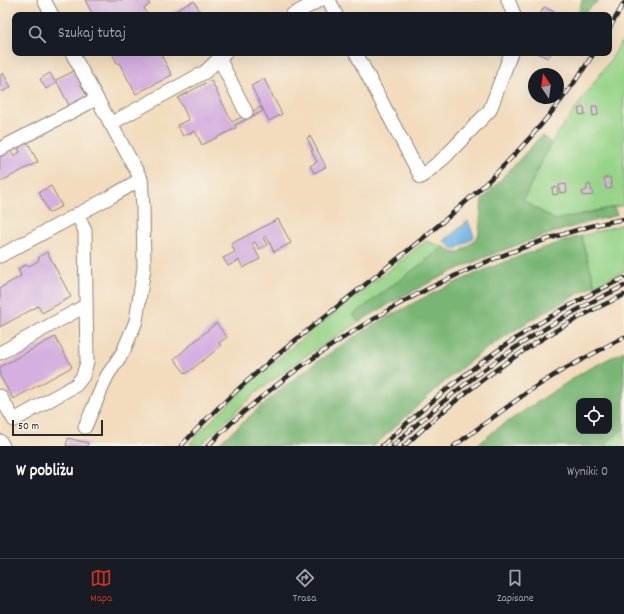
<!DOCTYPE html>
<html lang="pl">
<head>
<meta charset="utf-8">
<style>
	:root { --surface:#171b24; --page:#242831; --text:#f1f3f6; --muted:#9ea1a6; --line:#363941; --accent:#c8321e }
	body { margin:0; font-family:Dekko,sans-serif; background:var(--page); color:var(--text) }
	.controls { position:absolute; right:12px; bottom:12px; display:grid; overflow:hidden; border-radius:8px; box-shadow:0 4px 16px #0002 }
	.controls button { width:36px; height:36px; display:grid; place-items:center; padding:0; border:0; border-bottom:1px solid var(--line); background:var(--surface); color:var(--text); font:20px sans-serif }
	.compass { position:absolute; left:528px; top:68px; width:36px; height:36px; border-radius:50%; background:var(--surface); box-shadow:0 4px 16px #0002; rotate:347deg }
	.scale { position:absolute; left:12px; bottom:10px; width:91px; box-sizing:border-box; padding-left:4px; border:2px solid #2b2b2b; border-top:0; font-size:11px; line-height:14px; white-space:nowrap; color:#2b2b2b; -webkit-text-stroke:3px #f7f3e8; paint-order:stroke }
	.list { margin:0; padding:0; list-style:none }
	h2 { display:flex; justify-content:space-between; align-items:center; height:52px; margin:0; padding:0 16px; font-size:17px }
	h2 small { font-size:13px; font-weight:400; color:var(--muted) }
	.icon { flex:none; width:22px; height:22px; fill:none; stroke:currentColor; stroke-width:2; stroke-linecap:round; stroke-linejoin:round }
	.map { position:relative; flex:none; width:624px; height:446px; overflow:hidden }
	.search { position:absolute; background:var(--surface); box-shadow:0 4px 16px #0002; left:12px; right:12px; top:12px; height:44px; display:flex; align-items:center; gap:10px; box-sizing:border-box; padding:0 14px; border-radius:8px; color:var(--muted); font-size:15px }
	.sheet { height:112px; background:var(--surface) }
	nav { display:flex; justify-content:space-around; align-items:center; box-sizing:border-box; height:56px; border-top:1px solid var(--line); background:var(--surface); font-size:11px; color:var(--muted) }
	nav a { display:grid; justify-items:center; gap:2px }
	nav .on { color:var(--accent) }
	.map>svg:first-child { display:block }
</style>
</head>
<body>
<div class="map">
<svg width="624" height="446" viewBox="0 0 624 446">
	<rect width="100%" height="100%" fill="#f7f3e8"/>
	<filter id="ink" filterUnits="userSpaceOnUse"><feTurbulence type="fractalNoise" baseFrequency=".025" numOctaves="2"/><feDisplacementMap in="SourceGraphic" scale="8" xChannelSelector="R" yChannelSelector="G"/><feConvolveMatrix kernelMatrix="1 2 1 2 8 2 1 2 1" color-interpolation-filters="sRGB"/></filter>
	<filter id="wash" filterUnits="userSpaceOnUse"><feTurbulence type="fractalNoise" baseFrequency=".012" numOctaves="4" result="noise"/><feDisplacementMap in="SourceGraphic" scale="16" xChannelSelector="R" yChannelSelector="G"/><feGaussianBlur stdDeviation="0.9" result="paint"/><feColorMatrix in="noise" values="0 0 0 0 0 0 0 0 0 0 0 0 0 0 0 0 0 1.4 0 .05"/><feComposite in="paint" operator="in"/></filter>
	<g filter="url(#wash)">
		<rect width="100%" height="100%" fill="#f2dcbd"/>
		<path fill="#97d489" stroke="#61805a" d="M624 38V205L555 220 523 200 554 138 611 59Z
			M624 224V271L595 285 581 236Z
			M426 241 444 247 353 315 359 322 304 357 257 392 199 446H193L190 443C260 367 345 305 426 241Z
			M624 428V446H603Z"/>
		<path fill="#79b675" stroke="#527050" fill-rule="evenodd" d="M582 0H599L582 15H578Z
			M542 135 551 143 523 200 555 220 614 207 617 215C523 238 441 271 359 322L353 315 444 247 454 253H459L477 238 479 232 482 200Z
			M581 236 595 285C557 305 518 326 482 352 444 380 409 414 374 446H216C250 416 284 385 321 359 400 304 489 263 581 236Z
			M624 351V428L603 446H477L495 430 583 372ZM579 401H609V431H579Z"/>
		<path fill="#6cb4e4" stroke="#4c7088" d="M468 221 474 237 455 250 444 241Z"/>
		<g id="blocks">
			<path fill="#d4afdf" d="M85 0H147L150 4 144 8 147 15H93Z
				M194 1 202 15H170L169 14Z
				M544 7 561 15H540Z
				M112 53H160L172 75 136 94 119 63H117Z
				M537 53H551L548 58Z
				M74 71 88 98 70 107 56 80Z
				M3 73 11 87 2 92 0 89V75Z
				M50 73 56 83 46 89 40 79Z
				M264 79 282 114 269 121 251 86Z
				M211 80 232 122 261 107 263 111 235 125 236 128 202 145 195 131 183 136 177 125 189 120 178 98Z
				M592 106H597L598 115 593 116Z
				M584 107 585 114 580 115 578 109Z
				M310 136 326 167 314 173 310 166 317 162 311 151 313 150 307 138Z
				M27 141 38 162 0 182V156L11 150 14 156 20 152 18 147Z
				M610 177 612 188 606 189 604 178Z
				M566 184 567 192 560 193 559 185Z
				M590 184 593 195 583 196 582 192 587 190V185Z
				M51 186 62 206 49 213 39 192Z
				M557 187 558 194 553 195 552 188Z
				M278 219 291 243 274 252 266 236 263 238 267 245 259 249 255 242 252 244 260 259 243 268 239 260 228 266 223 258 235 252 231 244Z
				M47 252 71 297 42 313 38 306 0 327V288L21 276 18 269 25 265 29 266 38 261 39 257Z
				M216 323 227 337 219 343 221 346 186 374 174 359Z
				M55 337 72 367 13 399 0 376V367Z
				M68 438 88 443 87 446H66Z"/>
		</g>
	</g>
	<g filter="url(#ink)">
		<use href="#blocks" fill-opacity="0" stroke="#8e8474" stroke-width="1"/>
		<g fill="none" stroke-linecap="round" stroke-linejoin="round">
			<g stroke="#8e8474" stroke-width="15">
				<path id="minor" d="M44 0 52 15
					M329 0 336 15
					M508 0 514 15
					M292 15 320 0
					M356 53 421 177 445 157 490 110 511 53
					M219 58 246 112
					M110 124 205 72 225 53
					M0 149 96 99
					M0 256 112 196 141 179 72 53
					M0 353 85 306
					M0 396 14 420 76 385 83 376 87 362 85 231 77 214
					M85 427 107 376 123 352 136 321 144 268 143 207 141 179
					M0 441 3 446"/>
			</g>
			<use href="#minor" stroke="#fff" stroke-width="13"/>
			<g stroke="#2b2b2b" stroke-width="4.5">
				<path id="rail" d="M609 29 624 3
					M181 446C264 355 369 287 461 206 512 161 558 110 594 53
					M208 446C236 416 269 390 302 366 386 305 477 259 577 230 592 225 608 222 624 219
					M382 446C457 376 530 321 624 278
					M393 446C462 381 538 326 624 286
					M404 446C469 385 542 332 624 295
					M454 446 529 391 561 371 624 337"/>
			</g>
			<use href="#rail" stroke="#f7f3e8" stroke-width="3" stroke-dasharray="9" stroke-linecap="butt"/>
		</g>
	</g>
</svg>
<div class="controls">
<button><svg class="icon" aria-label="locate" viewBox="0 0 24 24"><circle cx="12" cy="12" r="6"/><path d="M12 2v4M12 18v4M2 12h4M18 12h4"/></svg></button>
</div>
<svg class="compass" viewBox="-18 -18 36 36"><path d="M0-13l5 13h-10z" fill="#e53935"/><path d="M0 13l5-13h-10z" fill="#9ea1a6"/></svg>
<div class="scale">50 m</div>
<div class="search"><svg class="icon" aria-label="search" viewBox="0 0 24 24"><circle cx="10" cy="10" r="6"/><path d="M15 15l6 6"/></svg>Szukaj tutaj</div>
</div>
<section class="sheet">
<h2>W pobliżu<small>Wyniki: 0</small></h2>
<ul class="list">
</ul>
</section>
<nav>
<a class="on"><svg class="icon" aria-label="map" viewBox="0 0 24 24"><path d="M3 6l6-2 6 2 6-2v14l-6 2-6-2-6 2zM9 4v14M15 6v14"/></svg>Mapa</a>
<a><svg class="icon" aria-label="directions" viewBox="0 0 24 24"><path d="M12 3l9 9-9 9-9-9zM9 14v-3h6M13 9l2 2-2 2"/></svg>Trasa</a>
<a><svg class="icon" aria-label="saved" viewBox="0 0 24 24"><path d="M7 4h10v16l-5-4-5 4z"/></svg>Zapisane</a>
</nav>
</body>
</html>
